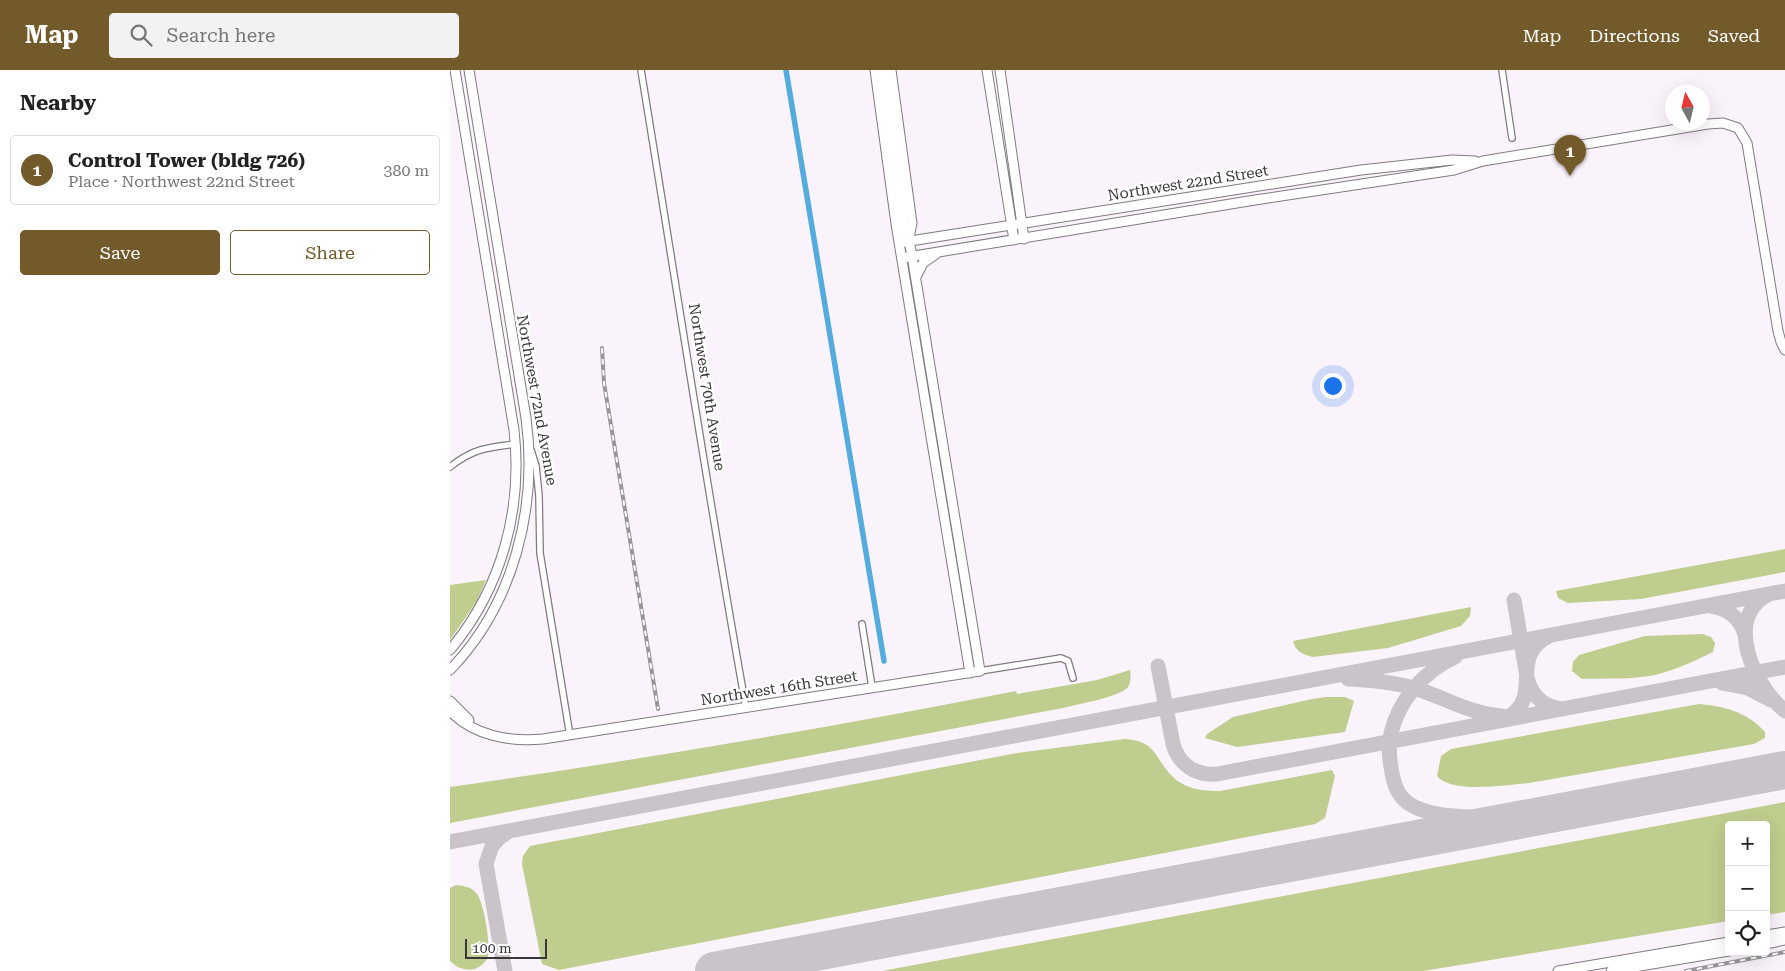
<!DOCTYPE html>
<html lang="en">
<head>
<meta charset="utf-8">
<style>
	:root { --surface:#fff; --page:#f2f2f2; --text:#222; --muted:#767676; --line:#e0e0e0; --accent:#725a2b }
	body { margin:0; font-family:"Roboto Serif",serif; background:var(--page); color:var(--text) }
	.controls { position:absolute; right:15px; bottom:15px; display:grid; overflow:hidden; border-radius:5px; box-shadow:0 5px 20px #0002 }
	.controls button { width:45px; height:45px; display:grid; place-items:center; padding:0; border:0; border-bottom:1px solid var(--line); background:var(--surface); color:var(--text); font:25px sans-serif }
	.compass { position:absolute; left:1215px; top:15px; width:45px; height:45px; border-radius:50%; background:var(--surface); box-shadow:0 5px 20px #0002; rotate:352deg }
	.scale { position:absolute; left:15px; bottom:12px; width:82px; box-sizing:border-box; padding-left:5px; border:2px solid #3a373a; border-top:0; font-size:14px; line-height:18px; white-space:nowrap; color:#3a373a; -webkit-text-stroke:4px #fff; paint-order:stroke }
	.you { position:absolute; left:882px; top:315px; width:18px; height:18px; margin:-12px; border:4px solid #fff; border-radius:50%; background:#1a73e8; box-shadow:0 0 0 8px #1a73e833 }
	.badge { display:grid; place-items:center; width:32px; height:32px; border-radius:50%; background:var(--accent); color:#fff; font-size:16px; font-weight:700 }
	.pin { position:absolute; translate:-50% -41px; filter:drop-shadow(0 1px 2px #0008) }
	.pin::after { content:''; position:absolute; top:26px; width:18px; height:15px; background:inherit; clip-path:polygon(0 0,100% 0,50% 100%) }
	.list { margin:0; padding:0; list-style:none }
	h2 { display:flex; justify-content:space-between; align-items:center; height:65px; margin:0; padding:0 20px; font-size:21px }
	h2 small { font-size:16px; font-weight:400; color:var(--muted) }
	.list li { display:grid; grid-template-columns:32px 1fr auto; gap:15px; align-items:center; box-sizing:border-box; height:70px; margin:0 10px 10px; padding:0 10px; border:1px solid var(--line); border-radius:5px }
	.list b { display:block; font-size:19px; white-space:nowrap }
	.list p { margin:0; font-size:16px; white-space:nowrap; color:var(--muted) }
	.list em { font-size:16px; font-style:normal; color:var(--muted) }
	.actions { display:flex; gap:10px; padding:15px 20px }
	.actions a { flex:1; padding:11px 0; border:1px solid var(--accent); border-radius:5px; text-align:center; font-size:18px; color:var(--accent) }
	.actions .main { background:var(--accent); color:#fff }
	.icon { flex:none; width:28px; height:28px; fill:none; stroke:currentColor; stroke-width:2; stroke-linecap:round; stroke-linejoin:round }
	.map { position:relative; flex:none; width:1335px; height:901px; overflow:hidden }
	header { display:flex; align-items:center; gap:30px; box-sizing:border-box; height:70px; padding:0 25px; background:var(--accent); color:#fff }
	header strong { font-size:24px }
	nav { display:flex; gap:28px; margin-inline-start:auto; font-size:18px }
	.search { width:350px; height:45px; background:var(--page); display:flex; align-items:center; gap:12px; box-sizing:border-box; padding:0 18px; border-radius:5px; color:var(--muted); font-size:19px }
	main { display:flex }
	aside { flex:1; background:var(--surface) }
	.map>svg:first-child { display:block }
</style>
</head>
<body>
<header>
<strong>Map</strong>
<div class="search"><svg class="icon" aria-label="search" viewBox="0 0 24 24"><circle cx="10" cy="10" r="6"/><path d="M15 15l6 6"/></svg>Search here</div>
<nav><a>Map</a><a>Directions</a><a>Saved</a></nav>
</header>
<main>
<aside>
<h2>Nearby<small></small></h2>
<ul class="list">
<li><span class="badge">1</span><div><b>Control Tower (bldg 726)</b><p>Place · Northwest 22nd Street</p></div><em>380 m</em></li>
</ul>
<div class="actions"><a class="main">Save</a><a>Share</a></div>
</aside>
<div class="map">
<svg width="1335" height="901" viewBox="0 0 1335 901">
	<rect width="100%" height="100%" fill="#fbf3fb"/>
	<path fill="#bfcd8e" d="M1335 479V502L1191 529 1118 533 1108 528 1106 521Z
		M36 510 27 531 0 570V515Z
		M1021 537 1020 546 1011 556 938 578 863 587C852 584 846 582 843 571Z
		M1253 564 1261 567 1265 573 1263 582C1245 591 1225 600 1205 605 1182 610 1155 608 1132 609L1122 601 1123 592 1129 585 1195 566Z
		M680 600C681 607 681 615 676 619 664 628 628 634 613 638L0 753V717C189 690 378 658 566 621L567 624 647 610Z
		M875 627H895L904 631 895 662 787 677 755 668 757 664 783 647 862 629Z
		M1249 634C1273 636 1298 642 1315 662V668L1304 674 1079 713C1058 715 1001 724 987 706L991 686 1001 679Z
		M675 669C707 671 704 688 722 706 735 719 752 721 770 721L882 700 885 706 875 748 865 754 109 900 92 894 72 794 73 786 80 776 567 683Z
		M1335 732V842L1316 845V755H1279V851L973 901H432Z
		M6 815C14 816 22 817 27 824 34 833 42 879 37 889 34 894 29 897 25 899 15 901 7 898 0 891V818Z"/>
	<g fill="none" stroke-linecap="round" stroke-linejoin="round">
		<path stroke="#54abde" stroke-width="5.5" d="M336 0 434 591"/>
		<path stroke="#cac4ca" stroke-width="15" d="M1317 525C1273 550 1305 617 1335 641
			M1064 530 1077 607C1081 625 1093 637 1112 639
			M1261 536C1278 538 1291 549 1295 565
			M1005 587C974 601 949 630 941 663 938 675 939 685 941 697 943 711 946 724 958 733 997 761 1114 739 1160 733
			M708 596 723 674C729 695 746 706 767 704L1335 597
			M898 609C920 610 942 612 964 618 994 627 1020 644 1052 646
			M1272 613 1298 618 1321 630
			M1054 649C1097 629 1056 587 1099 566
			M1299 707 1320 701 1335 689
			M0 772 1335 521
			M55 901 36 794 42 776 49 768 59 761"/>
		<path stroke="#cac4ca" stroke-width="38" d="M264 901 1335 700"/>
		<g stroke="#817a80" stroke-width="8">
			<path id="street" d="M191 0C226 213 258 426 296 638
				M1052 0 1062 68
				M81 380 86 396 89 426 90 483 120 666
				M0 397C22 379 38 377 66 374
				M412 554 422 617
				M530 601 611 588 618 591 623 608"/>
		</g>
		<g stroke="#817a80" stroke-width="11">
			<path id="secondary" d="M425 0 446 154 520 603
				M441 0 462 153 459 168
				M537 0 564 170
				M550 0 574 169
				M454 172 911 100 1002 90 1025 91
				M452 188 805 130 1004 100 1033 91 1258 54 1273 53 1288 58 1297 73 1328 261 1331 272 1335 280
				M466 207 473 193 486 184
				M0 580C52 518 73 439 64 360L5 0
				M0 600C64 534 88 437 76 348L19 0
				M0 631 19 650
				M0 641C24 666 60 672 93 669L530 601 462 186 459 171 453 154 433 0
				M1316 865 1335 862
				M1316 874 1335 870
				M1108 901 1279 872
				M1161 901 1279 881"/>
		</g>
		<use href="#street" stroke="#fff" stroke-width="5.5"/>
		<use href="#secondary" stroke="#fff" stroke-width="9"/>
		<g stroke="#9a949a" stroke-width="4">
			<path id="rail" d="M152 278 154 313 208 639
				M1236 901 1335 882"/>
		</g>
		<use href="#rail" stroke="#fff" stroke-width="2" stroke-dasharray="5.5" stroke-linecap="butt"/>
	</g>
	<g text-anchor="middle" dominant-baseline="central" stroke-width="5" stroke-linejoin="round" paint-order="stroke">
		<g font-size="15" fill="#3a373a" stroke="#fff">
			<text transform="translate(738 113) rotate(-9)">Northwest 22nd Street</text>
			<text transform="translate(257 317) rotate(81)">Northwest 70th Avenue</text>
			<text transform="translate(87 330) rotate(80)">Northwest 72nd Avenue</text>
			<text transform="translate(329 618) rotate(-9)">Northwest 16th Street</text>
		</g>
	</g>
</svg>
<div class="controls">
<button>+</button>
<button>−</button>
<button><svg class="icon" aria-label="locate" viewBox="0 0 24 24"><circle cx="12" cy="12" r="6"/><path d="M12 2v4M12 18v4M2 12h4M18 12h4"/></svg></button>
</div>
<svg class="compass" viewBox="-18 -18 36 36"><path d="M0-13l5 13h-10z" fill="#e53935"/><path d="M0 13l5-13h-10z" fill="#767676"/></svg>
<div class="scale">100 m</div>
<div class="you"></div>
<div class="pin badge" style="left:1120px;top:106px">1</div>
</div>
</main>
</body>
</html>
